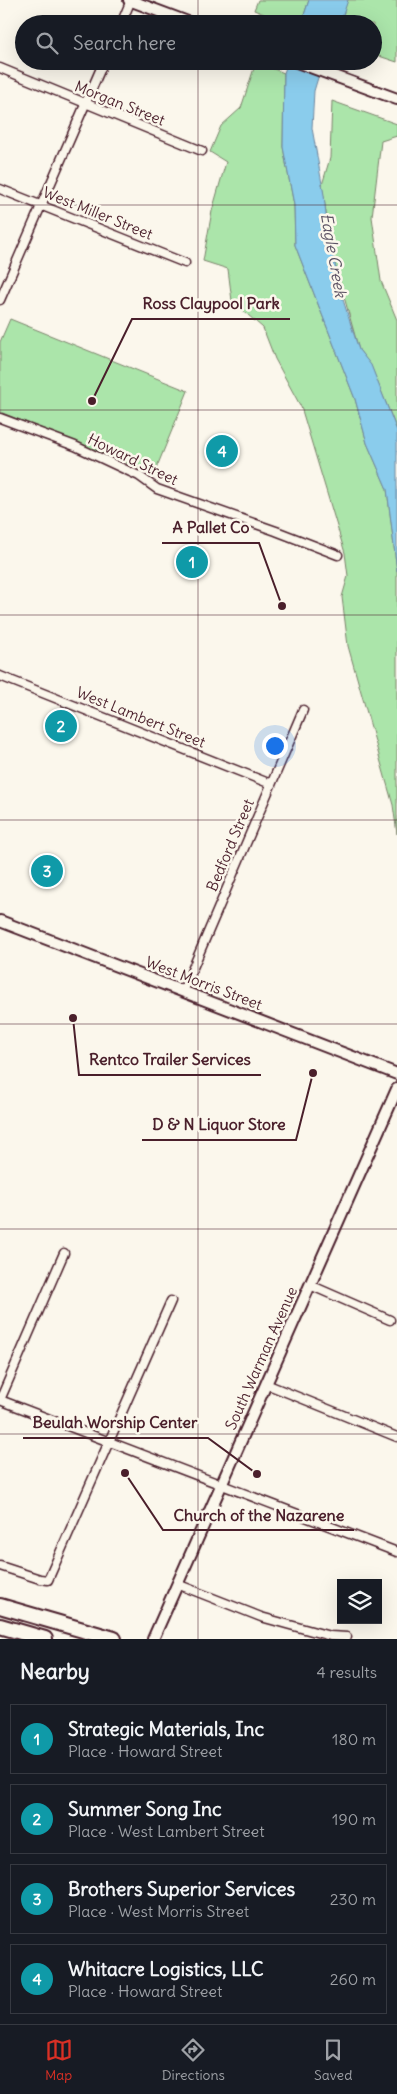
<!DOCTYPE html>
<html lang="en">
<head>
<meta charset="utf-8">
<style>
	:root { --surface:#171b24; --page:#242831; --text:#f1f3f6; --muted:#9ea1a6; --line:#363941; --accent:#d93025 }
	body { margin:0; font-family:Delius,sans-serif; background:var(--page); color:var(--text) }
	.controls { position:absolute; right:15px; bottom:15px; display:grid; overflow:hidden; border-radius:0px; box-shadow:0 5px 20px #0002 }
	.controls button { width:45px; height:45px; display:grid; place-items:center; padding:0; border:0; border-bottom:1px solid var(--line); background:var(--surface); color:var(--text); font:25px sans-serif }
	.you { position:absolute; left:274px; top:745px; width:18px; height:18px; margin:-12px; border:4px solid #fff; border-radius:50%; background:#1a73e8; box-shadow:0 0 0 8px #1a73e833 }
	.badge { display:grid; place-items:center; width:32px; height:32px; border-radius:50%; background:var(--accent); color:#fff; font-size:16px; font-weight:700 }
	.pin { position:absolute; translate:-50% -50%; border:2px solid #fff; box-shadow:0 1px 5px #0006 }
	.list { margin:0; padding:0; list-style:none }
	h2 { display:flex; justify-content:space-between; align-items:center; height:65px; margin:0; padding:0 20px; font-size:21px }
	h2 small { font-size:16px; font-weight:400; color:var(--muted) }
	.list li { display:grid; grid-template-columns:32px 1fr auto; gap:15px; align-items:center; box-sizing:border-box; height:70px; margin:0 10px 10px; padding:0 10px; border:1px solid var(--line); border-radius:0px }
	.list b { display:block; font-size:19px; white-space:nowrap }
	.list p { margin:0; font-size:16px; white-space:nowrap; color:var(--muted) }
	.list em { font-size:16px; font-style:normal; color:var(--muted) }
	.icon { flex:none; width:28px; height:28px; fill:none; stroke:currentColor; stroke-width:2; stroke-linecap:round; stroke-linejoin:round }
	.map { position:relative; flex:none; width:397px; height:1639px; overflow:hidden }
	.search { position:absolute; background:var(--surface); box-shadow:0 5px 20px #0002; left:15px; right:15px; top:15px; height:55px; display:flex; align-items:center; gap:12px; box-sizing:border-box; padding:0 18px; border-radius:28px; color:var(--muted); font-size:19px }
	.sheet { height:385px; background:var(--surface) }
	nav { display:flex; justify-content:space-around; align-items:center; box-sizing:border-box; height:70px; border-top:1px solid var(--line); background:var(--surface); font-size:14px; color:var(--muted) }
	nav a { display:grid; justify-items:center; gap:2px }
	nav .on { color:var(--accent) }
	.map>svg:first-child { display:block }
</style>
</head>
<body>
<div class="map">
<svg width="397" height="1639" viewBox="0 0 397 1639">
	<rect width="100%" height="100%" fill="#fbf7ec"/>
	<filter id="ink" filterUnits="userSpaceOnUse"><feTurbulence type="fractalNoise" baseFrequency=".02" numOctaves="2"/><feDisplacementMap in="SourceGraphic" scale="10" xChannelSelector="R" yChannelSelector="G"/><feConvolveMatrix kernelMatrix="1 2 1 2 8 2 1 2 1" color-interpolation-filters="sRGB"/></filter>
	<g filter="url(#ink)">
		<path fill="#abe5aa" stroke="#7a826a" d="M258 0H309L301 24H289L254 10Z
			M347 0H397V62L373 54V24H339Z
			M256 62 284 73 283 147 294 205 295 245 355 399 367 443 387 489 397 571V834L393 805 348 646 342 597 348 576 345 553 301 407 275 359 263 328 232 301 228 269 203 261 212 211 226 162 210 152 221 126 241 108Z
			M332 101 397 124V136L381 141 372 217 381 281 397 320V430L371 366 359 350 332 254 322 185 330 158Z
			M10 319 188 391 154 474 0 412V342Z"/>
		<path fill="#8accec" stroke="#70879f" d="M309 0H348L340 24H301Z
			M288 61H323L314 91 312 128 324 195 328 234 344 303 359 350 371 365 397 431V571L387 489 367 443 355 399 295 245 294 205 283 147 284 73Z"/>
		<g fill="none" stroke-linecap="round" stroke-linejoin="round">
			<g stroke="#4a1f2b" stroke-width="11">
				<path id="street" d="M121 24 131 0
					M0 68 202 151
					M0 189 185 263
					M0 300 104 61
					M0 418 75 446 139 476 157 489 276 531 338 555
					M0 676 271 784
					M183 991 303 710
					M310 1285 390 1320
					M266 1384 397 1437
					M0 1400 397 1552
					M0 1400 64 1253
					M0 1566 40 1579 48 1580 171 1301
					M177 1584 261 1617 330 1636 347 1637"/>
			</g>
			<g stroke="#4a1f2b" stroke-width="14">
				<path id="secondary" d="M129 0 193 24
					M294 61 397 99
					M0 921 397 1074
					M153 1639 397 1089"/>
			</g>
			<g stroke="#4a1f2b" stroke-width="18">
				<path id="highway" d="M0 1606 114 1639
					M0 1626 45 1639"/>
			</g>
			<use href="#street" stroke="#fbf7ec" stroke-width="8"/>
			<use href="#secondary" stroke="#fbf7ec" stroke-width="10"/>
			<use href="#highway" stroke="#fbf7ec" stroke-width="14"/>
		</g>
	</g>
	<path fill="none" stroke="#4a1f2b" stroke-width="1" stroke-opacity="0.55" d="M198 0V24M198 61V1639M0 205H397M0 410H397M0 615H397M0 820H397M0 1024H397M0 1229H397M0 1434H397"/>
	<g text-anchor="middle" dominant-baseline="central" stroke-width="5" stroke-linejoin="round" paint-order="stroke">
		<g font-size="15" fill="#4a1f2b" stroke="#fbf7ec">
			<text transform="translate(120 103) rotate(22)">Morgan Street</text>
			<text transform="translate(98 213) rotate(22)">West Miller Street</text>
			<text transform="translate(133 459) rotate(26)">Howard Street</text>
			<text transform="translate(141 717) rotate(22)">West Lambert Street</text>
			<text transform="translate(230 845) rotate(-67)">Bedford Street</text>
			<text transform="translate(204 983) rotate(21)">West Morris Street</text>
			<text transform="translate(261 1358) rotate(-66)">South Warman Avenue</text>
		</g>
		<g font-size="16" font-style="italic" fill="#5d5365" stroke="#fbf7ec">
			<text transform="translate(334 255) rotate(80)">Eagle Creek</text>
		</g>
	</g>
	<path fill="none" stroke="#4a1f2b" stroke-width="2" d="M92 401L132 319H290M282 606L259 543H162M73 1018L79 1075H261M313 1073L296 1140H142M257 1474L208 1438H23M125 1473L163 1530H354"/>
	<g fill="#4a1f2b" stroke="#fbf7ec" stroke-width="2">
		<circle cx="92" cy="401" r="5"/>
		<circle cx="282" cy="606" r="5"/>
		<circle cx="73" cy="1018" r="5"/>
		<circle cx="313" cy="1073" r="5"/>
		<circle cx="257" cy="1474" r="5"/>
		<circle cx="125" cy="1473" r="5"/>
	</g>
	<g font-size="16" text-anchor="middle" font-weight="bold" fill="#4a1f2b" stroke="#fbf7ec" stroke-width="5" stroke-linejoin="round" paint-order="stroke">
		<text x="211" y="309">Ross Claypool Park</text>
		<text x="211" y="533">A Pallet Co</text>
		<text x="170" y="1065">Rentco Trailer Services</text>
		<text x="219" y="1130">D &amp; N Liquor Store</text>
		<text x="115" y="1428">Beulah Worship Center</text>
		<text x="259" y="1521">Church of the Nazarene</text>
	</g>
</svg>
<div class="controls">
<button><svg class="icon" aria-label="layers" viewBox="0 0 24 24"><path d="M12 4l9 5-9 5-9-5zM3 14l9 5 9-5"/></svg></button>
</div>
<div class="you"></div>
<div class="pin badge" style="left:192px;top:562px;background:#0f9aa8">1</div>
<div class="pin badge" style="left:61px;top:726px;background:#0f9aa8">2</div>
<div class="pin badge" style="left:47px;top:871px;background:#0f9aa8">3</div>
<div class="pin badge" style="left:222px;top:451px;background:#0f9aa8">4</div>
<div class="search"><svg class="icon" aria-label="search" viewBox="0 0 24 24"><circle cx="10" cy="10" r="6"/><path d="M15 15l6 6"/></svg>Search here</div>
</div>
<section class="sheet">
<h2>Nearby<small>4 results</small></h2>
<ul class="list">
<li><span class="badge" style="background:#0f9aa8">1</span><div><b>Strategic Materials, Inc</b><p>Place · Howard Street</p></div><em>180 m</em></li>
<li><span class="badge" style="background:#0f9aa8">2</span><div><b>Summer Song Inc</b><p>Place · West Lambert Street</p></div><em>190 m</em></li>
<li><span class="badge" style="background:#0f9aa8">3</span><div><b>Brothers Superior Services</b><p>Place · West Morris Street</p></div><em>230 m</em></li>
<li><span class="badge" style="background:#0f9aa8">4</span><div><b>Whitacre Logistics, LLC</b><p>Place · Howard Street</p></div><em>260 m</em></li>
</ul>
</section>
<nav>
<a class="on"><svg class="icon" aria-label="map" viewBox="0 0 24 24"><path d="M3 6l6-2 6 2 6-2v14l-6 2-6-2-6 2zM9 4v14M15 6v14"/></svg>Map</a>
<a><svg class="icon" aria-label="directions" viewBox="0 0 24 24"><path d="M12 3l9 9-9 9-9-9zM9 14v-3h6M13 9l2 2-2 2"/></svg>Directions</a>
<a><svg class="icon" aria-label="saved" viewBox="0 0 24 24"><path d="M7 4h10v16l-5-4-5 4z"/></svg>Saved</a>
</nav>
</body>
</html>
